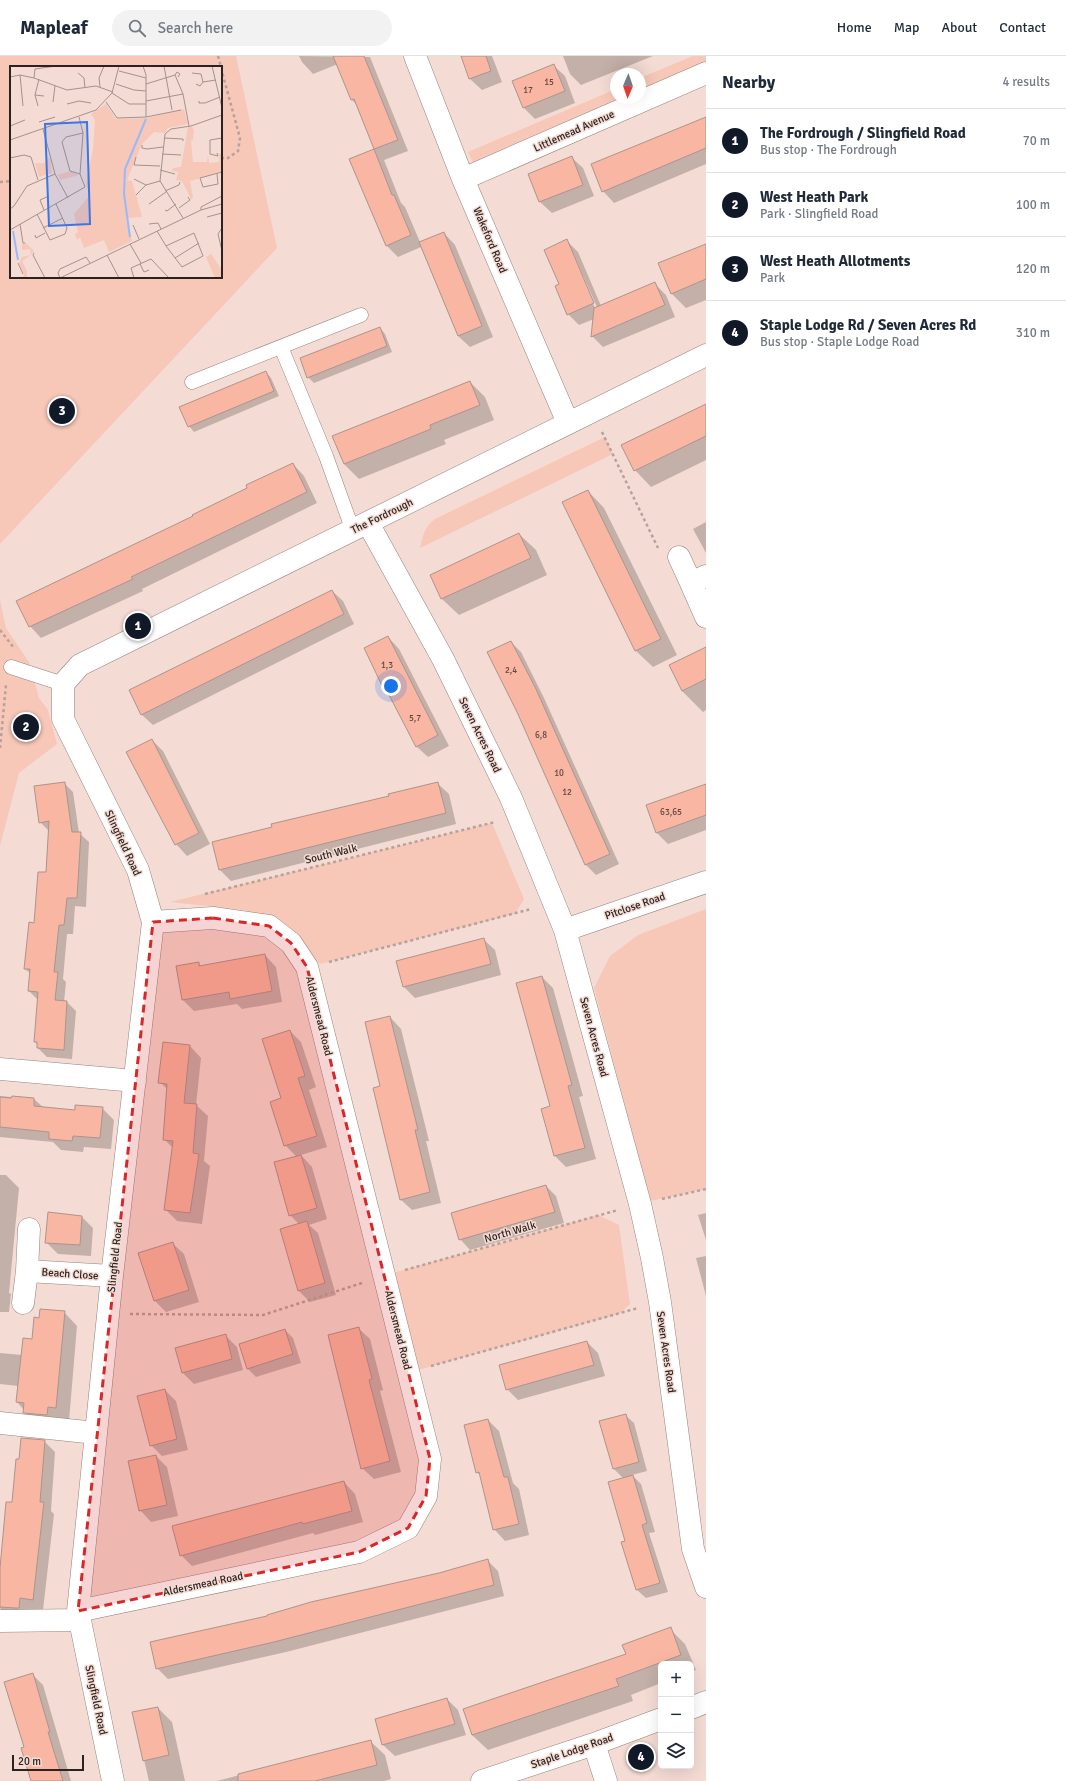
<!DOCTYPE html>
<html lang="en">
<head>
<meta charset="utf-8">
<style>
	:root { --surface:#fff; --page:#f2f2f3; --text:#1f2937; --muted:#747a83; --line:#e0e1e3; --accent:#111827 }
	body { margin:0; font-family:Signika,sans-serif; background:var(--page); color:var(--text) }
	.controls { position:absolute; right:12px; bottom:12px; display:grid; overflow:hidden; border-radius:6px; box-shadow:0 4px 16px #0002 }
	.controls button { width:36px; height:36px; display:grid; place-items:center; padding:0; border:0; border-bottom:1px solid var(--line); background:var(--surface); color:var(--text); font:20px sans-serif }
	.compass { position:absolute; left:610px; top:12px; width:36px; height:36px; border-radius:50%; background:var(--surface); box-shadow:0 4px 16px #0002; rotate:182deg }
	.scale { position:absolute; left:12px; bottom:10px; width:72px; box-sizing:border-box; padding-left:4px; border:2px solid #2c2321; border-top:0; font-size:11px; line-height:14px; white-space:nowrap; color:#2c2321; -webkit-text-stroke:3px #f4dcd4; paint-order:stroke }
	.you { position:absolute; left:391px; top:630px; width:14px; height:14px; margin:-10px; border:3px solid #fff; border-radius:50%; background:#1a73e8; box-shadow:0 0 0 6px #1a73e833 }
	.badge { display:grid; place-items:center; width:26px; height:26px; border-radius:50%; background:var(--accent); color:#fff; font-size:13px; font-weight:700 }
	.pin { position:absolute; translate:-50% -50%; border:2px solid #fff; box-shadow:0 1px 4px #0006 }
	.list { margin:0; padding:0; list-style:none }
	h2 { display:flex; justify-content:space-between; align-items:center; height:52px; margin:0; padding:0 16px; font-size:17px }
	h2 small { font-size:13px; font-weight:400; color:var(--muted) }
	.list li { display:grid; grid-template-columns:26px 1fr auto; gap:12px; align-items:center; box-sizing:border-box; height:64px; padding:0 16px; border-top:1px solid var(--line) }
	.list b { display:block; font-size:15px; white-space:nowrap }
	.list p { margin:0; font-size:13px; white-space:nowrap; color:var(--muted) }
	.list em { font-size:13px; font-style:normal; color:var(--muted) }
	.icon { flex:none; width:22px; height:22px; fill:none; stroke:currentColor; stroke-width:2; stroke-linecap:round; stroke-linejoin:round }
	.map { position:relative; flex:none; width:706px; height:1725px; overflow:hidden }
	header { display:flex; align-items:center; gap:24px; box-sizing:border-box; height:56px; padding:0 20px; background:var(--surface); border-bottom:1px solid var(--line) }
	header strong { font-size:19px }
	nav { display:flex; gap:22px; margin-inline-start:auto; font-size:14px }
	.search { width:280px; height:36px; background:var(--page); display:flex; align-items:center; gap:10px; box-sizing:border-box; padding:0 14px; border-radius:22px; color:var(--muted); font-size:15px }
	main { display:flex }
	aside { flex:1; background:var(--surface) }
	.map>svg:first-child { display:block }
</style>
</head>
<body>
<header>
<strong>Mapleaf</strong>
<div class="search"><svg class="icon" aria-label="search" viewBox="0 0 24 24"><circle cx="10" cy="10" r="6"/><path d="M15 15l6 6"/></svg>Search here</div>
<nav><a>Home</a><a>Map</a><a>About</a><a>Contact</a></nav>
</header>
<main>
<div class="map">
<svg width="706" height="1725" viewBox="0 0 706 1725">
	<rect width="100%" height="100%" fill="#f4dcd4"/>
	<path fill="#f7c7b8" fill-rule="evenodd" d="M0 0H236L277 192 0 488ZM11 11H221V221H11Z
		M693 0H706V13L640 38V22Z
		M616 33V42H630L476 113 468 96Z
		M605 381 613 398 420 492C423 480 424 471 435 463Z
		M0 544 6 572 29 606 39 642 48 654 57 688 19 717 0 790Z
		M492 767 524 843 515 858 320 908 293 878 244 854 170 846Z
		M706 853V1133L650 1145 594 932 610 900 638 879Z
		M598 1159 619 1169 630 1248 619 1258 418 1314 393 1217Z"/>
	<path fill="#0003" fill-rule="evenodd" d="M299 0 370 1 408 95 384 104 401 147 405 151 420 186 444 177 455 189 493 281 470 291 458 280 421 191 398 201 387 190 350 103 375 94 357 49 352 44 338 8 313 18 302 6Z
		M462 0H492L502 26 482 34 470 23Z
		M563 0H653L581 29 570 18Z
		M553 9 565 20 575 47 535 63 524 52Z
		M706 62V108L614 147 603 135Z
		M571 101 583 112 594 140 552 157 540 146 529 118Z
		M566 184 578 196 601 250 654 227 666 239 675 261 603 291 592 280 594 263 579 269 568 258 560 229ZM571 197H573L597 251 595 252Z
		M706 189V244L686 252 671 237Z
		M380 272 385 278 392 296 314 327 308 321Z
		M266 316 271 322 279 340 194 376 189 370Z
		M470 326 485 341 494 364 444 384 446 388 359 423 344 408Z
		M706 349V404L651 431 635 414Z
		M293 408 304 420 317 447 142 533 143 535 41 582 30 570 194 461Z
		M588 435 604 452 677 599 653 611 636 595 564 447Z
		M706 466V497L693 473Z
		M519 478 536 494 547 519 459 559 442 543 431 519Z
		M332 535 343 545 354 568 153 669 142 659 130 635Z
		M388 581 399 593 449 690 428 701 416 690 392 643 387 638 365 593Z
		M511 586 521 596 544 642 619 808 596 819 586 809 518 656Z
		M706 592V654L703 656 682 635Z
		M152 684 163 695 210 788 187 800 176 788Z
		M64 727 73 736 79 777 89 786 86 851 75 850 73 878H67L63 923 66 926 64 946H67L76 955 72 1003 47 1001 38 992V989L35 986 38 944 29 935 31 918 25 913 47 817 49 775 40 766Z
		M437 727 449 738 456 768 231 825 220 814 390 741Z
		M706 729V774L668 788 657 777Z
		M483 883 495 894 501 919 415 942 404 931 397 906Z
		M265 899 276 911 282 946 242 953 237 948 194 955 183 944 177 911 198 907 202 911Z
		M542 921 553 932 583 1040 579 1041 596 1103 566 1111 554 1099Z
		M390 961 401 973 429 1085H426L441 1147 412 1154 400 1143 381 1031Z
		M290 975 301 986 316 1031 309 1034 327 1091 301 1099 312 1111 327 1163 309 1169 318 1177 336 1239 310 1246 299 1235V1168L290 1159 297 1101 285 1089 282 1043Z
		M164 987 190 990 201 1002 196 1049 208 1060 204 1105 210 1110 202 1168 177 1165 165 1153 173 1092 164 1083 168 1034 160 1026Z
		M0 1040 34 1043 44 1052 76 1055 102 1052 114 1064 111 1093 84 1091 83 1096 61 1094 53 1086 0 1081Z
		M0 1119H6L19 1132 9 1237 11 1238 9 1256H0Z
		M546 1130 556 1140 564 1167 470 1194 460 1183Z
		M706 1157V1184L698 1159Z
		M82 1161 93 1172 91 1200 58 1198 46 1186Z
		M172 1187 184 1198 199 1246 166 1256 155 1245 140 1198Z
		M706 1200V1240L696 1202Z
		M64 1256 77 1270 69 1365 38 1370 17 1346 18 1330 0 1328V1297L22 1299 33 1284 40 1263Z
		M358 1272 370 1283 383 1334 380 1335 401 1416 374 1423 362 1412Z
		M285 1274 293 1282 301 1307 256 1321 248 1313Z
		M225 1279 237 1291 243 1314 194 1328 183 1317 176 1293Z
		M587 1286 598 1297 605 1320 518 1344 507 1333Z
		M165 1334 176 1345 188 1394 162 1400 151 1389Z
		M625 1359 634 1367 647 1415 632 1419 641 1428 655 1476 649 1477 668 1536 646 1542 637 1534 623 1487 626 1486 623 1422 614 1413 601 1365Z
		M488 1364 499 1375 513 1427 519 1433 529 1479 505 1485 494 1473 482 1421 477 1416Z
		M44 1385 55 1396 51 1455 54 1458 43 1554 30 1553 29 1563 8 1561 0 1552V1523L20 1404Z
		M156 1400 167 1411 178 1460 151 1466 140 1454Z
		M344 1426 355 1438 363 1466 315 1479 313 1477 192 1510 181 1499Z
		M487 1504 498 1515 504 1540 286 1596 168 1623 157 1612 439 1518Z
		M670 1573 685 1588 696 1614 691 1616V1608H661V1627L631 1639 633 1645 488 1694 472 1679 627 1598Z
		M32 1618 43 1629 71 1725H32L25 1692Z
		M447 1643 458 1654 466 1679 395 1700 383 1689 376 1664Z
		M158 1652 172 1666 185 1725H149L133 1657Z
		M370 1685 385 1699 391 1723 384 1725H217Z"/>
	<path fill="#f9b7a3" stroke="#ab948d" d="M333 0H364L398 84 374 93 354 43 351 44Z
		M461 0H486L491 15 469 23Z
		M554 8 565 35 523 52 512 25Z
		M706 61V92L602 136 591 108Z
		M374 93 392 139H394L411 179 386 190 349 103Z
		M572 100 583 129 539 146 528 118Z
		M444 176 482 270 458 280 419 186Z
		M567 183 594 247 567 259 555 230 559 228 544 194Z
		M706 188V223L671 238 658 207Z
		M655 226 665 249 591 281 594 252Z
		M380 271 387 290 307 322 300 302Z
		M266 315 274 335 188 371 179 351Z
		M470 325 480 349 430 369 431 373 344 408 332 380Z
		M706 348V380L634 415 621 389Z
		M293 407 307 436 131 521 133 523 29 571 16 545 193 460 192 459 247 432 246 429Z
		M588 434 661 583 635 595 562 446Z
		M519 477 531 502 441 543 430 519Z
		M332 534 344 558 141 659 129 634Z
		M388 580 438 679 416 691 388 637 386 638 364 592Z
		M511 585 535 631 610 798 585 809 517 656 487 596Z
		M706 591V623L682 635 669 609Z
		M152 683 199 777 175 789 126 696Z
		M65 726 72 776H81L77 842H67L64 869H59L54 916H58L55 944 67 945 64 994 37 992V986H34L38 936 28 935 30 913H24L29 866 34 867 38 816H46L49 765 39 767 34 730Z
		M438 726 446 757 219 814 212 786 272 771 271 768 389 740 388 738Z
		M706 728V759L656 777 646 749Z
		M484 882 491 908 403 931 396 905Z
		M265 898 272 935 230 943 229 936 182 944 176 910 199 906V910Z
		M542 920 572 1029 568 1030 585 1092 554 1100 541 1053 550 1050 516 927Z
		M390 960 418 1074H415L430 1136 400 1144 373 1032 380 1030 365 966Z
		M290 974 305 1020 298 1022 317 1080 284 1090 270 1046 281 1042 262 983Z
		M163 986 190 989 184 1047 197 1048 193 1097 199 1098 190 1157 164 1154 173 1085 163 1084 167 1028 158 1027Z
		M12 1040 34 1042V1050L75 1054V1049L103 1051 100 1082 73 1080 72 1085 49 1083V1076L0 1071V1041L11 1042Z
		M301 1099 317 1152 289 1160 274 1106Z
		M546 1129 555 1156 459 1184 451 1157Z
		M48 1156 82 1160 80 1189 45 1187Z
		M307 1165 325 1227 298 1235 280 1173Z
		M173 1186 189 1234 154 1245 138 1197Z
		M40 1253 65 1255 56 1352 48 1351 47 1359 23 1357 24 1347 16 1346 23 1282 32 1283 34 1261 39 1262Z
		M359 1271 372 1323 369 1324 390 1405 361 1413 328 1279Z
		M285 1273 293 1298 247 1313 239 1288Z
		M226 1278 232 1303 182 1317 175 1292Z
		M587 1285 594 1309 506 1334 499 1309Z
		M165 1333 177 1383 150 1390 137 1340Z
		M626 1358 639 1406 613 1413 599 1365Z
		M488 1363 504 1421H508L519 1468 493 1474 479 1416 476 1417 464 1369Z
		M21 1382 45 1384 40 1446H44L33 1544 20 1542 19 1552H16L0 1551V1512L6 1446H12L16 1403H19Z
		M156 1399 167 1449 139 1455 128 1405Z
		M633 1419 647 1467 642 1469 660 1527 636 1534 621 1486 625 1485 608 1426Z
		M344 1425 352 1455 303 1468 302 1466 180 1500 172 1470Z
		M488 1503 494 1529 274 1586 156 1613 150 1586 267 1560V1559L311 1546 439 1517Z
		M671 1571 681 1599 616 1623 619 1630 472 1679 463 1653 626 1598 622 1589Z
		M33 1617 50 1676H48L63 1725H31L21 1692 24 1691 4 1626Z
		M447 1642 455 1668 382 1689 375 1663Z
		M158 1651 169 1699 143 1705 132 1656Z
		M371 1684 377 1709 315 1725H238V1718Z"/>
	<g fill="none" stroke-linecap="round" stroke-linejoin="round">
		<g stroke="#98827b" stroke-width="15">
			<path id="lane" d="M281 291 326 400 353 475
				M192 326 361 259
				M11 611 63 628"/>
		</g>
		<g stroke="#98827b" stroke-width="23">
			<path id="street" d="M415 0 463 123 568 367
				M463 123 706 17
				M368 467 443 603 511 742 565 874 640 1148 652 1202 660 1246 693 1493 706 1531
				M679 501 691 527 706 520
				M691 527 706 561
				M565 874 706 826
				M0 1013 135 1025
				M27 1215 112 1220
				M23 1247 27 1215 29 1173
				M0 1367 96 1377
				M78 1555 359 1496 408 1472 426 1440 430 1403 307 911 291 887 269 870 213 862 153 866
				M0 1565 80 1564
				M691 1652 706 1646
				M594 1688 606 1725
				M113 1725 78 1555 112 1220 153 866 138 814 63 663V628L80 609 706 299
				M482 1725 594 1688 661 1663"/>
		</g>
		<path stroke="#b5a29c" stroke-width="2.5" stroke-dasharray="3 3" stroke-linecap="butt" d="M218 0 221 11
			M221 12 240 82 238 95 228 102H221
			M0 126 11 125
			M602 376 658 492
			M0 574 14 592
			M0 692 6 629
			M205 838 495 766
			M329 906 531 853
			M662 1143 706 1133
			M405 1214 618 1154
			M130 1258 263 1259 362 1227
			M431 1310 638 1252"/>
		<use href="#lane" stroke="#fff" stroke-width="14"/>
		<use href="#street" stroke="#fff" stroke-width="22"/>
	</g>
	<path fill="#d62828" fill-opacity="0.2" stroke="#d62828" stroke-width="3" stroke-dasharray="8 5" stroke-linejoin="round" d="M213 862 269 870 291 887 307 911 430 1403 426 1440 408 1472 359 1496 78 1555 153 866Z"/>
	<g text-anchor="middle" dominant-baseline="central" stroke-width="3" stroke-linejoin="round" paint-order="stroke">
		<g font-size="9" fill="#5f4842">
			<text x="549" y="26">15</text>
			<text x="528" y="34">17</text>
			<text x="387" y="609">1,3</text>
			<text x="511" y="614">2,4</text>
			<text x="415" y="662">5,7</text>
			<text x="541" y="679">6,8</text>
			<text x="559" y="717">10</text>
			<text x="567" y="736">12</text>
			<text x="671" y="756">63,65</text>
		</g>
		<g font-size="11" fill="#2c2321" stroke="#f4dcd4">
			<text transform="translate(574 75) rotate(-24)">Littlemead Avenue</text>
			<text transform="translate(490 184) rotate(67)">Wakeford Road</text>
			<text transform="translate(382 460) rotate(-26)">The Fordrough</text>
			<text transform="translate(480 679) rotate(64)">Seven Acres Road</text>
			<text transform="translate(123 787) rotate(65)">Slingfield Road</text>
			<text transform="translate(331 798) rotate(-14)">South Walk</text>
			<text transform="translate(635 850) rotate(-19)">Pitclose Road</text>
			<text transform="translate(319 960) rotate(76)">Aldersmead Road</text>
			<text transform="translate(594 981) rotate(75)">Seven Acres Road</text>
			<text transform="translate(510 1176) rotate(-16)">North Walk</text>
			<text transform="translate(115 1201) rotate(-84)">Slingfield Road</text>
			<text transform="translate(70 1218) rotate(4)">Beach Close</text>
			<text transform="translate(398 1274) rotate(76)">Aldersmead Road</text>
			<text transform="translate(666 1296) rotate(82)">Seven Acres Road</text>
			<text transform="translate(203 1528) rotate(-12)">Aldersmead Road</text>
			<text transform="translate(96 1644) rotate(78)">Slingfield Road</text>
			<text transform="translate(572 1695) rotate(-19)">Staple Lodge Road</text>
		</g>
	</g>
	<g transform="translate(10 10)">
		<rect width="212" height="212" fill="#f4dcd4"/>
		<path d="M96 38 106 53 137 52 174 43 178 58 158 62 155 67 144 66 132 78 117 114 122 115 132 151 116 152 122 175 99 186 94 174 74 182 70 171 67 174 65 168 68 166 64 148 80 129 76 118 83 83 85 54 81 48ZM178 61H182L184 64 183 74H181L183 96H197L198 89 199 97 209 96V88L212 87V106L180 115 183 132 181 133 172 115 166 114 168 106 162 105 163 102 171 101ZM40 92 42 107 29 111 25 97H35L36 93ZM60 105 69 109 50 114 48 109ZM16 177 24 185 21 189 12 195 17 205V212H13L14 208 9 197 12 191 21 189 20 183 12 184V178ZM201 188 212 204V212H205L196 191Z" fill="#f7c7b8"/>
		<path fill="none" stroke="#96bafc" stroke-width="2" d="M3 165 8 194M120 171 114 128 115 103 136 53"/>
		<path fill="none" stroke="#a4928c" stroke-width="1" d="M133 0 136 9V51M154 0 162 44M202 0 212 42M109 5 136 12M68 7 74 12 75 22M182 7 191 8 193 16M10 9 13 40M0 11 10 9 24 12 57 24 86 20 103 26M168 11 170 8 167 6 165 9 173 28 179 60M24 12 25 3 46 0M106 18 124 24 136 25M136 18 165 9M186 18 190 20 193 16 206 14M90 21 89 12 94 0M102 27 119 38H136M25 29 29 13M136 35 173 28M189 35V37H195L210 31M43 36 45 20M96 36 107 52 136 51 171 44M57 38 69 35 81 37M28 40 25 29 34 30M29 56 45 51M0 60 15 54M33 63 45 108 58 132M154 72 173 73V75M0 74 86 44 102 27 109 0M132 79V82L137 83 153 81M207 87 208 90 200 88V74L212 72M152 88 171 89M126 91 124 99 150 100M0 92 14 89 21 91 28 114M150 104 165 108M70 108 60 105 52 76 56 71 73 67M207 108 208 118 193 121 190 112 212 106M124 113 136 119 126 129M136 119 150 115M155 125 169 119 170 116M139 138 156 126M169 142 180 134 178 131M0 143 4 140 17 120 45 108M34 144 30 134 39 130M155 144 157 145 166 138M191 144V141L212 130M27 148 40 174 55 168 57 162 46 138M197 151 212 147M173 152 150 115 155 68 161 63 181 60 212 49M10 158 13 177H15M139 158 148 157 151 163M123 159 129 173M33 162 53 152M212 162 208 168 212 185M0 164 75 121 70 108 73 67 69 51M147 165 156 180 184 167 193 190 172 201 156 180M25 169 26 172 35 167M120 178 131 197M24 187 23 189 35 212M97 189 109 212M165 192 189 177M8 197 13 208M130 198 134 206 139 204M50 212 191 144 212 138M50 212 48 207 50 203 76 191 80 197M124 212 121 202 141 193 159 212"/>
		<path fill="#3c75e5" fill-opacity="0.15" stroke="#3c75e5" stroke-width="2" d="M77 56 80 158 39 160 35 58Z"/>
		<rect width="212" height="212" fill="none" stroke="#2c2321" stroke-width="2"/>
	</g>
</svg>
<div class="controls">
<button>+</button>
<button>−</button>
<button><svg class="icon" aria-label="layers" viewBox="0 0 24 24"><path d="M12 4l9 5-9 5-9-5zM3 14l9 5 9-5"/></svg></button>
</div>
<svg class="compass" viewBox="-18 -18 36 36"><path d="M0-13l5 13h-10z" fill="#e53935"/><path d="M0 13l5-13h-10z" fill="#747a83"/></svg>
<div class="scale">20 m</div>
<div class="you"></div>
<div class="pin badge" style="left:138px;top:570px">1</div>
<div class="pin badge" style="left:26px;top:671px">2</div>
<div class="pin badge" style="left:62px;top:355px">3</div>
<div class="pin badge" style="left:641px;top:1701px">4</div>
</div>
<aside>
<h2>Nearby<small>4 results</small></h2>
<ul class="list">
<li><span class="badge">1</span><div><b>The Fordrough / Slingfield Road</b><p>Bus stop · The Fordrough</p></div><em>70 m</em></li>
<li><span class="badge">2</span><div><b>West Heath Park</b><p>Park · Slingfield Road</p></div><em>100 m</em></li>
<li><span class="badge">3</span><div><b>West Heath Allotments</b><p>Park</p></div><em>120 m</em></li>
<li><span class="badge">4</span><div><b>Staple Lodge Rd / Seven Acres Rd</b><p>Bus stop · Staple Lodge Road</p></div><em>310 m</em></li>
</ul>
</aside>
</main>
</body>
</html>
